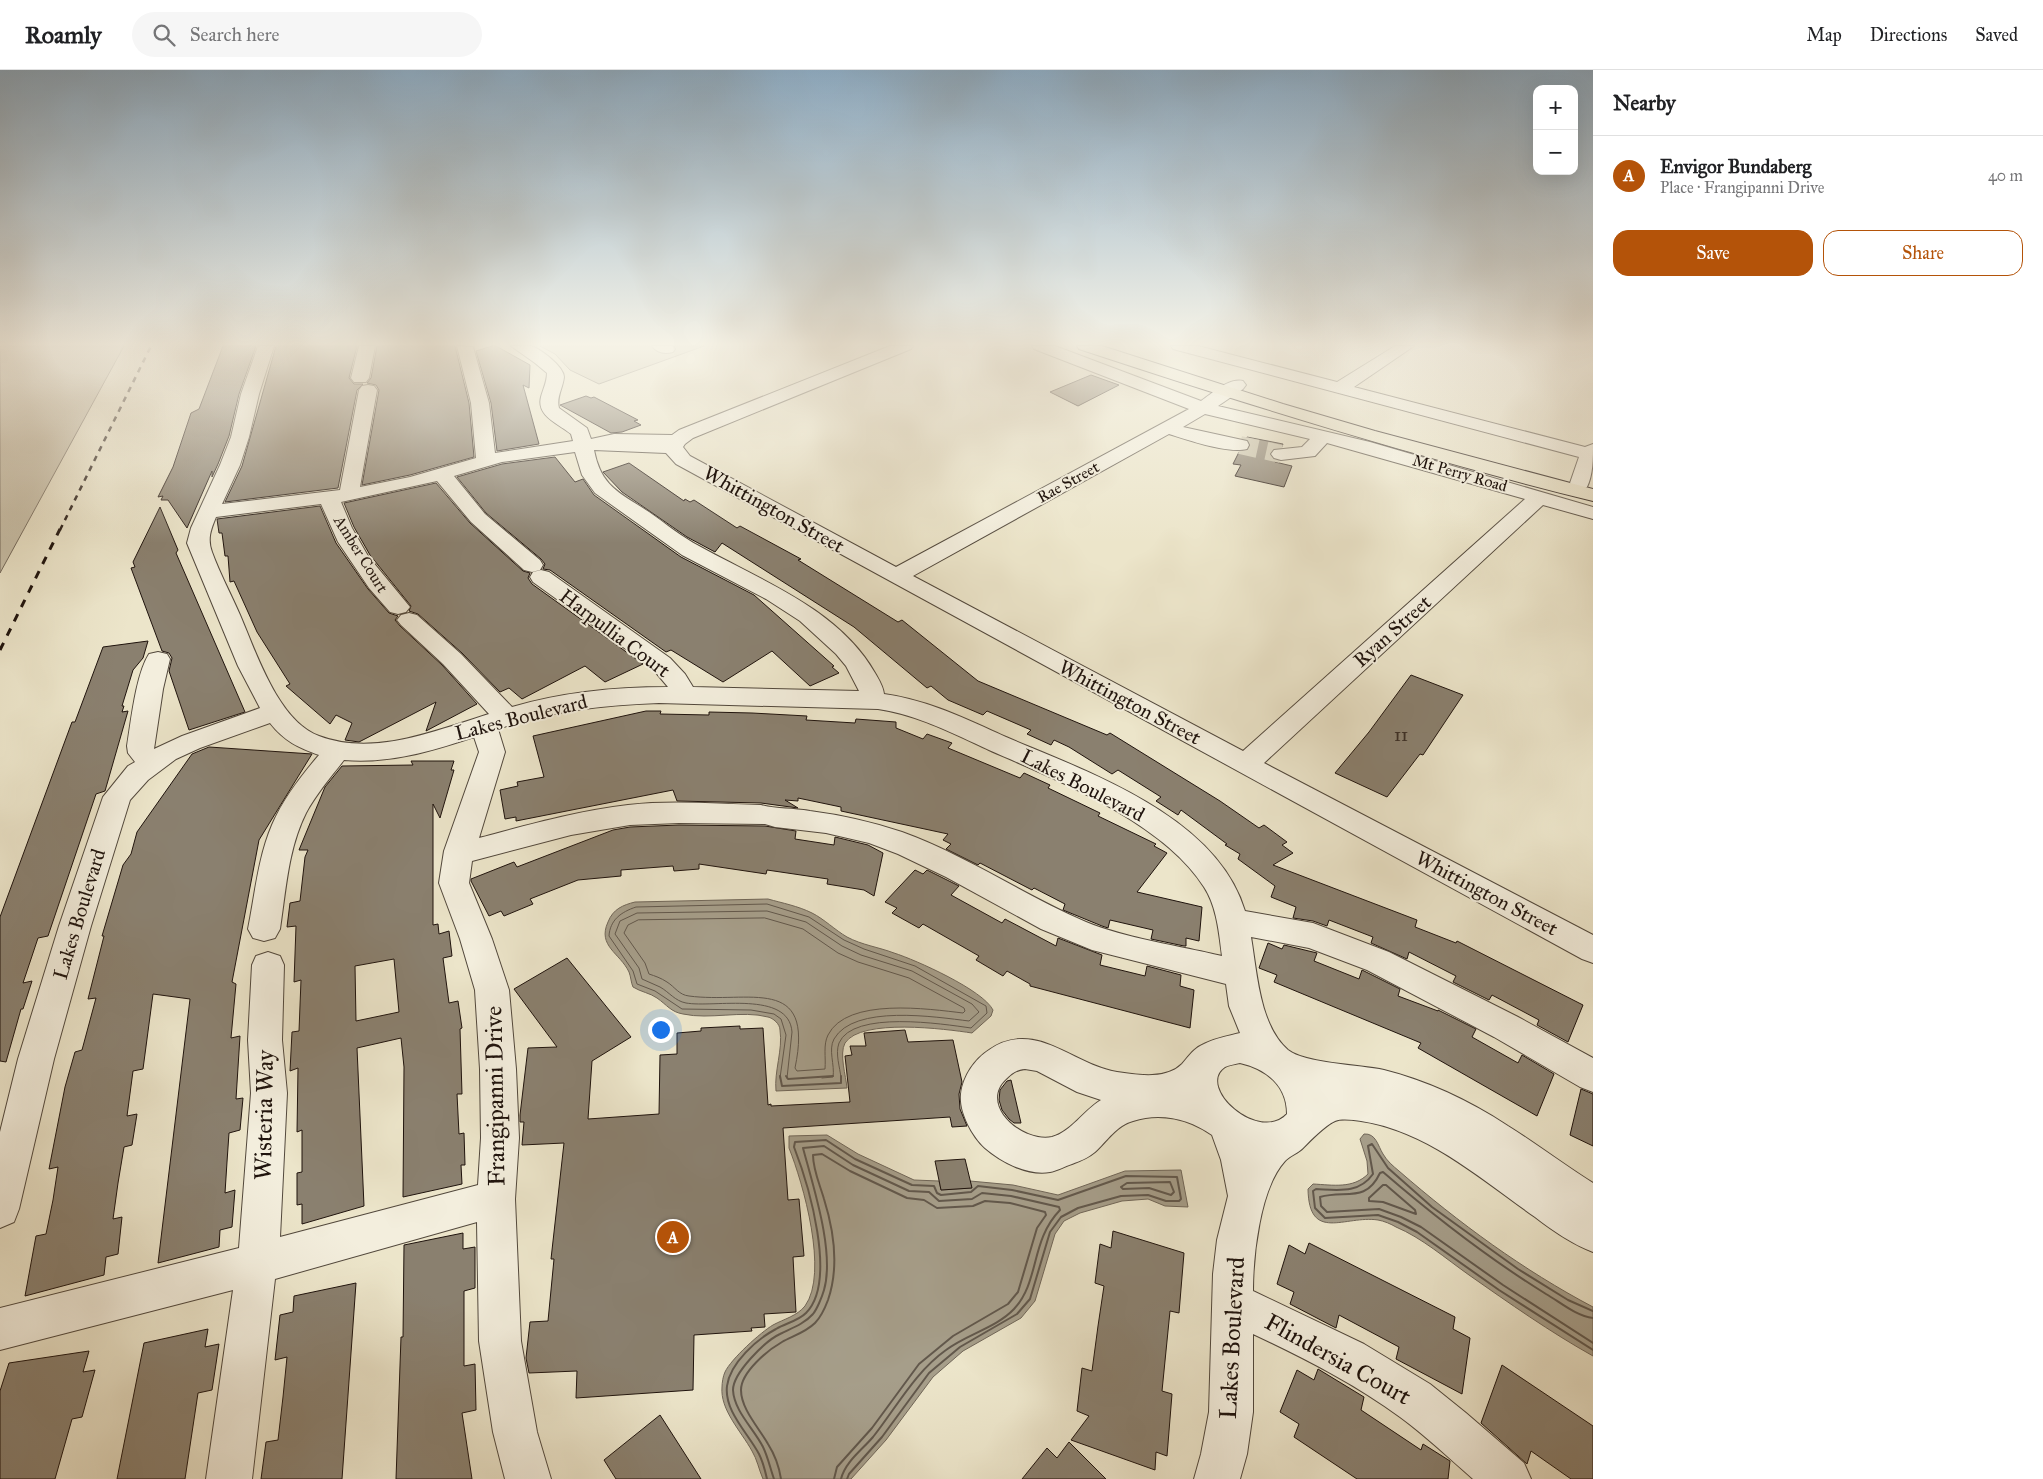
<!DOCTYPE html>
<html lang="en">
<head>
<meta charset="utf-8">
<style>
	:root { --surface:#fff; --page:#f6f6f6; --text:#202124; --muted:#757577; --line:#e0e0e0; --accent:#b45309 }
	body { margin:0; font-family:"IM FELL Great Primer",serif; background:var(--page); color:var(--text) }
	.controls { position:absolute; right:15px; top:15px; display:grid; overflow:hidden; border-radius:10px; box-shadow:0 5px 20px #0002 }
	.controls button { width:45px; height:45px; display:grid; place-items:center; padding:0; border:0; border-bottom:1px solid var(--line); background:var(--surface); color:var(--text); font:25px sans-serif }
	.you { position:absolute; left:660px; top:959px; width:18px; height:18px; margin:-12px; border:4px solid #fff; border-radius:50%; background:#1a73e8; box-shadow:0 0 0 8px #1a73e833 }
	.badge { display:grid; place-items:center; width:32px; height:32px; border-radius:50%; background:var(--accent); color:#fff; font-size:16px; font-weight:700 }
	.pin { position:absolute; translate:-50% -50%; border:2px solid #fff; box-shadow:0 1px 5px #0006 }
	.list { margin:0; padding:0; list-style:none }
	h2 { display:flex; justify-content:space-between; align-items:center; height:65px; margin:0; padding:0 20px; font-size:21px }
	h2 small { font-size:16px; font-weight:400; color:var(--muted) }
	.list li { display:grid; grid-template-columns:32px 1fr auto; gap:15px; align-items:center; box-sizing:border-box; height:80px; padding:0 20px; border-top:1px solid var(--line) }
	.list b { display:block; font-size:19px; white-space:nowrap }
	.list p { margin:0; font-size:16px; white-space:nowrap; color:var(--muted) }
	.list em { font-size:16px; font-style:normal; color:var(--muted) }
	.actions { display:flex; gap:10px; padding:15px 20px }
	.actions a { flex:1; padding:11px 0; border:1px solid var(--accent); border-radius:15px; text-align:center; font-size:18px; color:var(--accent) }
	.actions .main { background:var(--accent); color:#fff }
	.icon { flex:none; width:28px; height:28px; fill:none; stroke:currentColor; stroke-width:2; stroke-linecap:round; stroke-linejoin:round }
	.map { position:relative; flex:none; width:1593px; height:1409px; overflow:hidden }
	header { display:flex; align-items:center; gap:30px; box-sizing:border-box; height:70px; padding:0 25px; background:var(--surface); border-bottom:1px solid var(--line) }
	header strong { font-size:24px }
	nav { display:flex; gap:28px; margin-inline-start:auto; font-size:18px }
	.search { width:350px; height:45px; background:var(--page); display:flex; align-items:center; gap:12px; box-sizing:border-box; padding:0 18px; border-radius:28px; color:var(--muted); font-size:19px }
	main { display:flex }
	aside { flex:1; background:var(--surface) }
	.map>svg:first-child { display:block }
</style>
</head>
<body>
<header>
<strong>Roamly</strong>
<div class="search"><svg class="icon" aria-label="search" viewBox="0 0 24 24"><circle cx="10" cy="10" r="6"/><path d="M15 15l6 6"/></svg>Search here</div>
<nav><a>Map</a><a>Directions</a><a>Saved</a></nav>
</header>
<main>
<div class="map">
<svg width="1593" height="1409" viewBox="0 0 1593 1409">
	<rect width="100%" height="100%" fill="#ece5ca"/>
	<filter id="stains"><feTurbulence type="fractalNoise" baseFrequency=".004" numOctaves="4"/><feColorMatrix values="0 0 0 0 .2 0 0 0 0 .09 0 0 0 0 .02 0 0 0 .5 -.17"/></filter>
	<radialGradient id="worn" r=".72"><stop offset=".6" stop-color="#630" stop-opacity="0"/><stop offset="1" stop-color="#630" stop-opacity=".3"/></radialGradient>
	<path fill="#c9c1aa" stroke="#746a5c" d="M0 276H124L0 503Z
		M540 276H704L599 314 570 300 555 284Z"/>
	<path fill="#a69e8a" stroke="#706658" d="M768 829C782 833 798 836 812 843 824 849 835 860 847 867 862 875 878 877 894 883 916 890 983 920 993 940L991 946 972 963C946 959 861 948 845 973 839 984 846 1006 847 1018L776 1021C774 1001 783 980 780 960 780 954 773 948 768 947 742 940 710 950 683 944 671 942 667 935 657 928 650 923 641 922 633 917 631 913 631 907 629 902 620 883 597 876 608 852 613 839 623 835 635 832Z
		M1364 1064C1376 1063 1378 1076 1383 1084 1387 1091 1393 1096 1399 1101 1459 1153 1523 1200 1593 1237V1286C1550 1262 1509 1233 1469 1205 1445 1188 1422 1168 1396 1157 1391 1154 1384 1151 1378 1150 1345 1145 1309 1173 1308 1119L1313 1114C1333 1115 1353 1119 1368 1104L1367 1091 1360 1069Z
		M827 1065 858 1084 914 1110 939 1111 941 1120 971 1118 970 1111 1013 1115 1058 1125 1125 1101 1181 1100 1188 1137 1165 1136 1148 1129 1122 1131 1080 1143 1064 1151 1055 1164 1035 1231 1021 1248 963 1281 933 1307 886 1370 851 1409H763C759 1400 757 1389 752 1381 741 1361 720 1340 722 1317 722 1313 723 1306 725 1302 731 1289 761 1262 773 1255 784 1249 797 1246 805 1236 829 1203 803 1113 789 1078V1066Z"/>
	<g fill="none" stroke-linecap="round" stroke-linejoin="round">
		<path stroke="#62584c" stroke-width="1" d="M765 848 803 859 838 883 858 892 909 908 964 938 965 941 963 943C929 939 847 927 828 965 823 975 826 987 825 999L797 1001 795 998C815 903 748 934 689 926 679 925 675 917 667 912 661 908 655 906 649 904L645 893 624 863 628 855 638 850Z
			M780 1008 786 965 781 949 774 944 751 940 682 939 655 921 637 914 633 901 609 866C610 850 621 842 636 837L767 834 809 847 844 870 864 879 915 896 986 936 987 943 971 958C943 954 853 940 839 973 835 984 840 997 841 1008
			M787 1008 792 962C789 920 714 938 686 933 675 931 669 922 660 917 654 914 648 912 642 909L639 898 615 864 620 851 637 843 767 841 806 852 842 876 861 885 912 901 972 934 979 942 969 951C936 947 854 934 834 969 828 980 835 995 833 1007L822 1008"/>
		<path stroke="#62584c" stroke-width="2" d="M780 1006 782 1016 841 1013V1006
			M786 1006 788 1009 833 1006
			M1170 1112 1174 1122 1171 1125 1149 1118 1123 1119 1121 1117 1127 1113Z
			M1383 1115H1386L1415 1140 1416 1144 1383 1132 1369 1131V1128Z
			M1593 1241 1568 1230 1518 1199 1432 1137 1388 1098 1372 1074 1368 1076 1373 1104C1359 1124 1338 1120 1316 1119L1313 1121 1315 1138 1325 1148 1378 1145 1398 1152 1417 1162 1499 1220 1593 1280
			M1593 1248C1576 1246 1560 1232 1546 1224 1488 1188 1434 1146 1383 1102L1380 1103C1366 1133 1346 1120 1320 1127L1321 1136 1327 1142 1379 1139 1401 1147 1421 1157 1503 1215 1593 1273
			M767 1409C765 1400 763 1392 759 1384 748 1363 724 1341 727 1316 730 1293 757 1269 776 1259 786 1253 798 1251 806 1243 838 1211 808 1113 794 1077L795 1072 826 1070 855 1089 912 1115 934 1116 937 1123 941 1125 971 1122 978 1116 1012 1120 1058 1130 1126 1106 1177 1107 1181 1129 1179 1131H1166L1148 1125 1121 1126 1078 1138 1061 1147 1050 1162 1030 1229 1017 1244 960 1277 929 1303 882 1367 849 1404 847 1409
			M774 1409C770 1398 768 1387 763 1377 754 1359 734 1341 733 1320 733 1303 765 1271 780 1264 792 1258 804 1254 813 1244 817 1239 822 1227 824 1220 835 1182 813 1116 803 1078L824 1076 853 1095 909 1121 929 1122 939 1131 972 1129 982 1123 1011 1126 1059 1137 1060 1140C1030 1171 1040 1211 1014 1239 996 1258 967 1264 946 1280 915 1302 896 1338 873 1367 862 1380 845 1392 841 1409
			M781 1409C779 1396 775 1385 768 1374 759 1358 741 1339 741 1320 741 1302 768 1280 782 1272 793 1266 806 1262 815 1253 821 1247 825 1238 828 1230 839 1198 834 1161 824 1129 820 1115 813 1100 813 1085L822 1084 850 1101 907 1128 924 1130 937 1138 973 1136 985 1131 1010 1133 1045 1142 1046 1145 1037 1158 1018 1222 1008 1234 953 1266 919 1294 872 1358 837 1397 834 1409"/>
	</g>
	<path fill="#8a806f" stroke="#1f130d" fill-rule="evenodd" d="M223 276H256L239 324 229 366 218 394 212 407V401L187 458 168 430H161L163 426 158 427 173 397 191 343 199 339Z
		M276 276H357L349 308 354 314H363L357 320 338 418 225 432 242 396Z
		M377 276H455L469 333 474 387 410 405 362 415 379 320 376 315 367 313 371 308Z
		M492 276H496L530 295 529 318 523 315 539 374 497 381 491 333 476 281Z
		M1091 305 1119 315 1078 336 1050 322Z
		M586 326 591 328 594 327 638 350 634 351 641 355 622 362 611 363 560 335Z
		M1247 367 1283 374 1282 377 1272 379 1269 384 1275 390V392L1292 396 1284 417 1235 406 1241 395 1233 394 1239 382 1247 381 1251 376 1249 370 1246 369Z
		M555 387 575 412 583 409 594 425 681 487 754 525 834 596 832 597 839 603 810 616 772 581 723 612 671 580 666 582 550 500 543 499 545 494 541 489 486 443 457 407 502 394Z
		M629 393 684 431 685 429 690 432 694 430 737 458 740 456 801 489 798 490 898 552 902 550 978 611 1107 665 1110 663 1220 731 1259 758 1264 755 1287 772 1282 775 1293 783 1273 795 1417 850 1415 857 1456 873 1457 871 1583 935 1568 972 1537 955 1539 950 1492 925 1489 930 1453 912 1456 906 1409 882 1407 889 1371 873 1373 867 1329 850 1327 856 1313 851 1293 848 1296 837 1271 827 1275 816 1238 789 1240 784 1225 775 1227 774 1181 740 1178 745 1156 731 1161 727 1118 700 1112 704 1069 677 1054 670 1051 675 1027 664 1031 660 987 641 983 645 948 630 931 616 927 618 854 557 722 473 715 482 687 467 622 422 603 402Z
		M436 413 470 453 523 501 530 503 528 508 532 514 643 594 605 612 585 596 522 629 509 618 500 622 462 583 418 544 409 541 411 536 370 485 354 457 344 433Z
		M320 436 336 473 368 519 389 543 398 546 395 550 400 556 442 595 477 634 426 661 436 632 359 672 345 670 352 653 336 645 330 654 286 616 290 614 257 562 234 511 230 512 228 486H225L222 463H219L217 449Z
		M160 437 178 480 176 483 245 642 189 660 169 601 172 588 169 583 162 581 131 498 135 497 133 492Z
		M148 571 143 588 133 600 122 636H124L122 642 128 641 105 721 96 724 48 866 38 868 23 913 32 911 23 939H21L6 992 0 991V847L72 652H75L103 577Z
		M1411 605 1463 625 1423 685 1420 684 1387 727 1335 703 1369 662Z
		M646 641H661L660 644 709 645V642L752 643 807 646 806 650 855 653 856 649 896 652V658L923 669 927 664 952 673 948 678 1020 708 1024 703 1050 715 1048 718 1100 743 1098 746 1156 774 1154 776 1167 783 1137 822 1202 837 1199 871 1186 868V876H1184L1151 869 1153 860 1110 850 1108 858 1102 856 1063 840 1065 834 1034 818 1032 820 980 793 978 795 946 779 951 774 943 770 948 764 841 741V737L798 728V731L785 730 798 738 761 733 677 731 673 720 516 751V747L505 749 500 720 518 716 517 712 544 707 533 666Z
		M209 677 312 684 259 770 232 912 236 914 231 968 240 966 236 1029 243 1028 240 1060 229 1063 227 1092 225 1123 235 1120 232 1157 220 1160 219 1177 158 1193 190 929 153 924 143 999 133 1001 127 1046 137 1044 132 1075 124 1077 118 1113 113 1149 122 1147 118 1184 106 1187 104 1205 25 1226 36 1166 46 1164 53 1130 58 1097 49 1099 65 1017 75 982 82 980 96 928 88 929 104 866H102L123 795 131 784 137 762 192 684Z
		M411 691H454L451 700H454L440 748 433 734V855L438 854 439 864 449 861 452 886 443 888 449 933 458 931 462 958 460 959 462 1024H457L459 1064 464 1063 465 1095H461L462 1114 403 1127 404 997 401 968 357 978 364 1136 302 1154V1134L297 1135V1103L302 1102V1060L297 1062 298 998 290 1001 292 962 299 961 301 910 294 912 296 856 287 857 290 833 300 831 305 787 308 780H299L325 717 342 696 413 695ZM394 889 399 942 356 951 355 896Z
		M679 755 765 756 796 761 795 769 834 775 835 767 868 775 883 783 874 826 864 820 827 814 828 809 767 800 766 804 699 794V799L674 801 673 796 621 800V806L578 810 530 829 533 834 504 846 501 841 489 846 471 811V809L514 792 517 797 613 760 630 757Z
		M915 800 923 804 927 800 959 816 951 825 1002 853 1005 849 1056 876 1058 868 1102 885 1100 895 1145 906 1147 896 1181 905 1180 916 1194 920 1190 958 1030 916V914L1007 901 1003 906 976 890 979 886 923 854 919 858 892 843 897 838 885 832Z
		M1268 873 1282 879 1284 875 1317 883 1314 891 1359 909 1362 900 1400 919 1398 926 1438 941V940L1476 959 1472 967 1518 993 1522 985 1554 1004 1537 1046 1418 978 1421 973 1274 912 1277 905 1259 898Z
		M567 888 631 967 592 991 588 1049 659 1044 660 985 677 984V963L701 961V958L740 956V959L763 958 768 1035 771 1034V1036L850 1032 845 986 852 985 850 976H866L864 963 905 960 908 972 953 970 962 1012 959 1024 960 1039 967 1056 952 1057 950 1047 783 1058 788 1130 799 1129 804 1186 793 1187 796 1242 764 1244 765 1257 751 1258 752 1261 694 1265 693 1320 576 1328 577 1301 529 1303 526 1288 530 1252 548 1251 554 1189H551L564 1073 522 1075 524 1052H520V1045L528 978 557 977 514 919Z
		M1011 1010 1021 1053H1014L1009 1049 1002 1040 999 1030 1000 1020 1007 1011Z
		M1581 1019 1593 1024V1076L1570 1065Z
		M965 1089 972 1118 941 1120 935 1091Z
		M1113 1161 1184 1183 1179 1243 1170 1241 1162 1321 1172 1324 1167 1386 1156 1382 1155 1400 1071 1370 1089 1346 1077 1341 1082 1298 1092 1301 1098 1256 1104 1216 1095 1213 1100 1174 1111 1178Z
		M463 1163V1179L475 1177V1218L464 1221V1296L475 1294 476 1340 462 1343 472 1409H396L401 1267H403L404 1175Z
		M1309 1173 1455 1247 1453 1259 1470 1268 1462 1324 1396 1289 1399 1277 1339 1245 1336 1258 1290 1234 1294 1222 1277 1214 1289 1175 1305 1184Z
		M356 1213 342 1409H261L266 1372 278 1370 283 1327 287 1287 275 1290 280 1245 293 1242 294 1226Z
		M208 1259 205 1277 219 1274 212 1320 198 1323 185 1409H117L144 1273Z
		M89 1281 83 1302 95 1300 82 1347 72 1349 55 1409H0V1321L9 1293Z
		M1502 1295 1593 1356V1409H1571L1531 1381 1527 1394 1481 1353Z
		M1318 1299 1364 1327 1361 1340 1421 1380 1423 1374 1450 1391 1448 1409H1357L1294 1367 1299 1354 1280 1342 1297 1300 1314 1310Z
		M660 1345 701 1409H616L604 1390Z
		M1069 1372 1106 1409H1022L1047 1378 1057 1388Z"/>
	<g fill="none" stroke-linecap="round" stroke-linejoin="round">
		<path stroke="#cdc6ae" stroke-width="18" stroke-dasharray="18 9" stroke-linecap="butt" d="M1240 375 1281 384"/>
		<g stroke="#52483c" stroke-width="2">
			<path id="minor" d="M258 276H274L259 324 249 367 240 395 222 434 340 420 359 320 362 316 368 315 374 316 377 320 360 417 410 407 476 388 471 333 457 276 473 277 489 333 495 383 573 371 571 364C559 354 536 346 541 327 543 319 547 312 547 303L535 293 511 276C517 276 525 275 531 276 541 279 564 297 564 307 563 318 556 327 559 338L587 358 591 369 614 364 672 365 679 360 890 276H913L911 279 693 368 685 374 683 377 690 386 896 497 1189 339 1034 279 1032 276H1055L1201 331C1213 323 1228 308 1243 311L1246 315 1243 319 1218 336 1370 372 1593 437V449L1543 435 1264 693 1593 865V893L1582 889 676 394 666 383 594 380C601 417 620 423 649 442 666 454 682 467 699 476 760 510 839 539 875 603 879 610 883 616 884 624 928 630 966 649 1006 667 1088 702 1217 746 1245 841L1313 853 1389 882 1518 947 1593 988V1022L1580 1017 1494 967 1367 900 1309 878 1251 867C1257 901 1259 955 1288 980 1304 993 1361 995 1384 1000 1428 1011 1470 1031 1508 1056 1537 1074 1564 1095 1593 1113V1182C1572 1174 1553 1161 1535 1147 1482 1110 1428 1061 1361 1051 1354 1050 1342 1048 1335 1051 1324 1056 1311 1070 1303 1078 1298 1083 1290 1086 1285 1091 1260 1118 1253 1186 1253 1221L1364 1274 1430 1314 1466 1343 1524 1393 1531 1409H1473C1449 1388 1426 1366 1400 1347 1355 1314 1304 1288 1253 1264V1342L1247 1384 1240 1409H1194L1201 1384 1209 1342 1213 1204 1217 1170 1228 1126 1221 1090 1212 1065C1189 1049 1161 1042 1133 1051 1117 1055 1107 1071 1095 1082 1088 1088 1080 1091 1072 1094 1065 1096 1057 1101 1050 1102 1028 1106 1001 1092 985 1078 972 1066 959 1042 961 1024 963 1006 975 989 989 980 1035 948 1073 995 1117 1002 1137 1005 1166 1010 1182 994 1189 986 1194 978 1204 974 1215 968 1228 966 1240 963L1229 936 1226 914 1092 880 1041 859 946 807 898 784 869 773 826 763 775 757 765 754 679 753 630 755 571 765 472 791 469 813 492 869 509 920 516 999 519 1068 515 1129 521 1271 537 1362 551 1409H505L493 1362 479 1271 477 1152 275 1209 252 1409H206L233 1220 0 1280V1238L239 1178 251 1023 248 970 252 895 256 886 268 882 280 886 284 895 282 970 287 1023 280 1167 478 1115 481 1068 480 999 475 920 460 869 439 813 444 781 479 682 474 667C432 681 389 694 344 690 331 707 316 724 306 743 288 779 286 820 280 859L275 868 264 871 253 868 248 859C255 824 258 788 272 755 283 729 301 706 319 685 299 678 284 671 270 653L200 678 176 689 148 710 130 730 91 856 54 989 19 1139 14 1152 0 1158V1062L18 989 59 856 103 727 128 696 135 692 128 683 127 676C131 651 136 604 149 584L158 582 167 584 170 589 163 619 154 679 182 666 260 638 238 596 187 473 191 458 220 395 231 367 241 324ZM1205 344 1310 369 1302 377 1274 380 1271 384 1274 388 1281 390 1315 386 1327 373 1525 429 1243 681 913 506 1169 364C1188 370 1228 384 1247 379L1249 375 1247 371 1183 357ZM575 382 582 405 595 423 682 485 766 529 800 551 836 584 846 596 859 621 693 617 685 604 670 588 549 502 541 500 533 502 530 507 533 512 652 598 668 617C615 617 563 622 512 637L461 584 417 545 409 543 401 545 397 550 401 555 443 594 489 644C437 660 374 687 319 666 278 651 256 582 240 545 231 524 220 504 212 482 207 469 211 459 216 447L321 434 338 472 369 518 390 542 398 544 406 542 410 537 368 486 352 458 341 432 437 411 471 452 524 500 532 502 540 500 543 495 540 490 485 444 454 406 502 392ZM659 633 878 639C918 645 952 663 989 680 1057 710 1163 752 1204 817 1217 837 1219 863 1222 886 1180 876 1125 868 1086 852 1023 825 966 785 902 762 872 752 841 745 810 741 793 738 776 739 761 735 717 734 672 730 628 735 577 741 528 755 479 768L505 682 498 659C550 641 603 635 659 633ZM1240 993C1266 999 1287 1015 1287 1044 1259 1074 1195 1017 1225 997 1229 995 1236 994 1240 993ZM1025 999 1037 1001 1077 1022 1101 1030C1084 1040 1071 1062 1052 1067 1022 1073 978 1035 1006 1009 1012 1003 1016 1000 1025 999Z
				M359 276H375L369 308 366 312H354L351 308Z
				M652 276H673L675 279 673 282C665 284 657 283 652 276Z
				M1171 276H1198L1337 312 1395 276H1414L1354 317 1585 377 1593 374C1593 389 1593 405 1587 417L1580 419 1573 417 1570 413 1579 387 1173 279Z"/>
		</g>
		<g stroke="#1f130d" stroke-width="2">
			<path id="major" d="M1077 276H1102L1283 334 1375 361 1593 419V431C1419 388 1249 335 1079 279Z"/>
		</g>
		<use href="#minor" fill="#f3eedd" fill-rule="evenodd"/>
		<use href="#major" fill="#ece5ca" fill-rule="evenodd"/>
		<path stroke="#1f130d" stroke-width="2.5" stroke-dasharray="5.5 5.5" stroke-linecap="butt" d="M60 460 151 276"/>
		<path stroke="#1f130d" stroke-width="3" stroke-dasharray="8 8" stroke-linecap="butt" d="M0 580 60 459"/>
	</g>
	<linearGradient id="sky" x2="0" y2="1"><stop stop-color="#8dabc2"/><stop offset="0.58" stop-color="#f6f3e7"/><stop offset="1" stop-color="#f6f3e7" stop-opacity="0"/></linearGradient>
	<rect width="1593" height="473" fill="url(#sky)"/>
	<g text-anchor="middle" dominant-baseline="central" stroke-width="4" stroke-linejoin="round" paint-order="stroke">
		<g font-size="16" fill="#1f130d" stroke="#f3eedd">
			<text transform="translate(1460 403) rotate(16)">Mt Perry Road</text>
			<text transform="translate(1068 412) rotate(-29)">Rae Street</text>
			<text transform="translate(361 484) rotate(58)">Amber Court</text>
		</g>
		<g font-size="18" fill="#3a2e26">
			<text x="1401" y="665">11</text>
		</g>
		<g font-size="20" fill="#1f130d" stroke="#f3eedd">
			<text transform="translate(774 439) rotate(29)">Whittington Street</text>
			<text transform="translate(1392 561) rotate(-42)">Ryan Street</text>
			<text transform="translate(615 563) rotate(37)">Harpullia Court</text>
			<text transform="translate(1130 632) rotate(28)">Whittington Street</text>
			<text transform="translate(521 647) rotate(-14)">Lakes Boulevard</text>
			<text transform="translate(1083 715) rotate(27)">Lakes Boulevard</text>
			<text transform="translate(1487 823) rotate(28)">Whittington Street</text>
			<text transform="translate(79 844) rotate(-73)">Lakes Boulevard</text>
		</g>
		<g font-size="24" fill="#1f130d" stroke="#f3eedd">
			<text transform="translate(495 1026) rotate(-91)">Frangipanni Drive</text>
			<text transform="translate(264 1045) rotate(-89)">Wisteria Way</text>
			<text transform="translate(1232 1268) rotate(-87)">Lakes Boulevard</text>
			<text transform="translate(1338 1289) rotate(29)">Flindersia Court</text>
		</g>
	</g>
	<rect width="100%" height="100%" filter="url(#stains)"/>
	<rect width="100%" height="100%" fill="url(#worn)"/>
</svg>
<div class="controls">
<button>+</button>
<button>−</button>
</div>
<div class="you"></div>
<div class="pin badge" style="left:673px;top:1167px">A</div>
</div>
<aside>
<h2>Nearby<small></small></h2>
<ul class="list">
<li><span class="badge">A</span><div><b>Envigor Bundaberg</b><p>Place · Frangipanni Drive</p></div><em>40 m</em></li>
</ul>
<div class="actions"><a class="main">Save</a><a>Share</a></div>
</aside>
</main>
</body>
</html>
